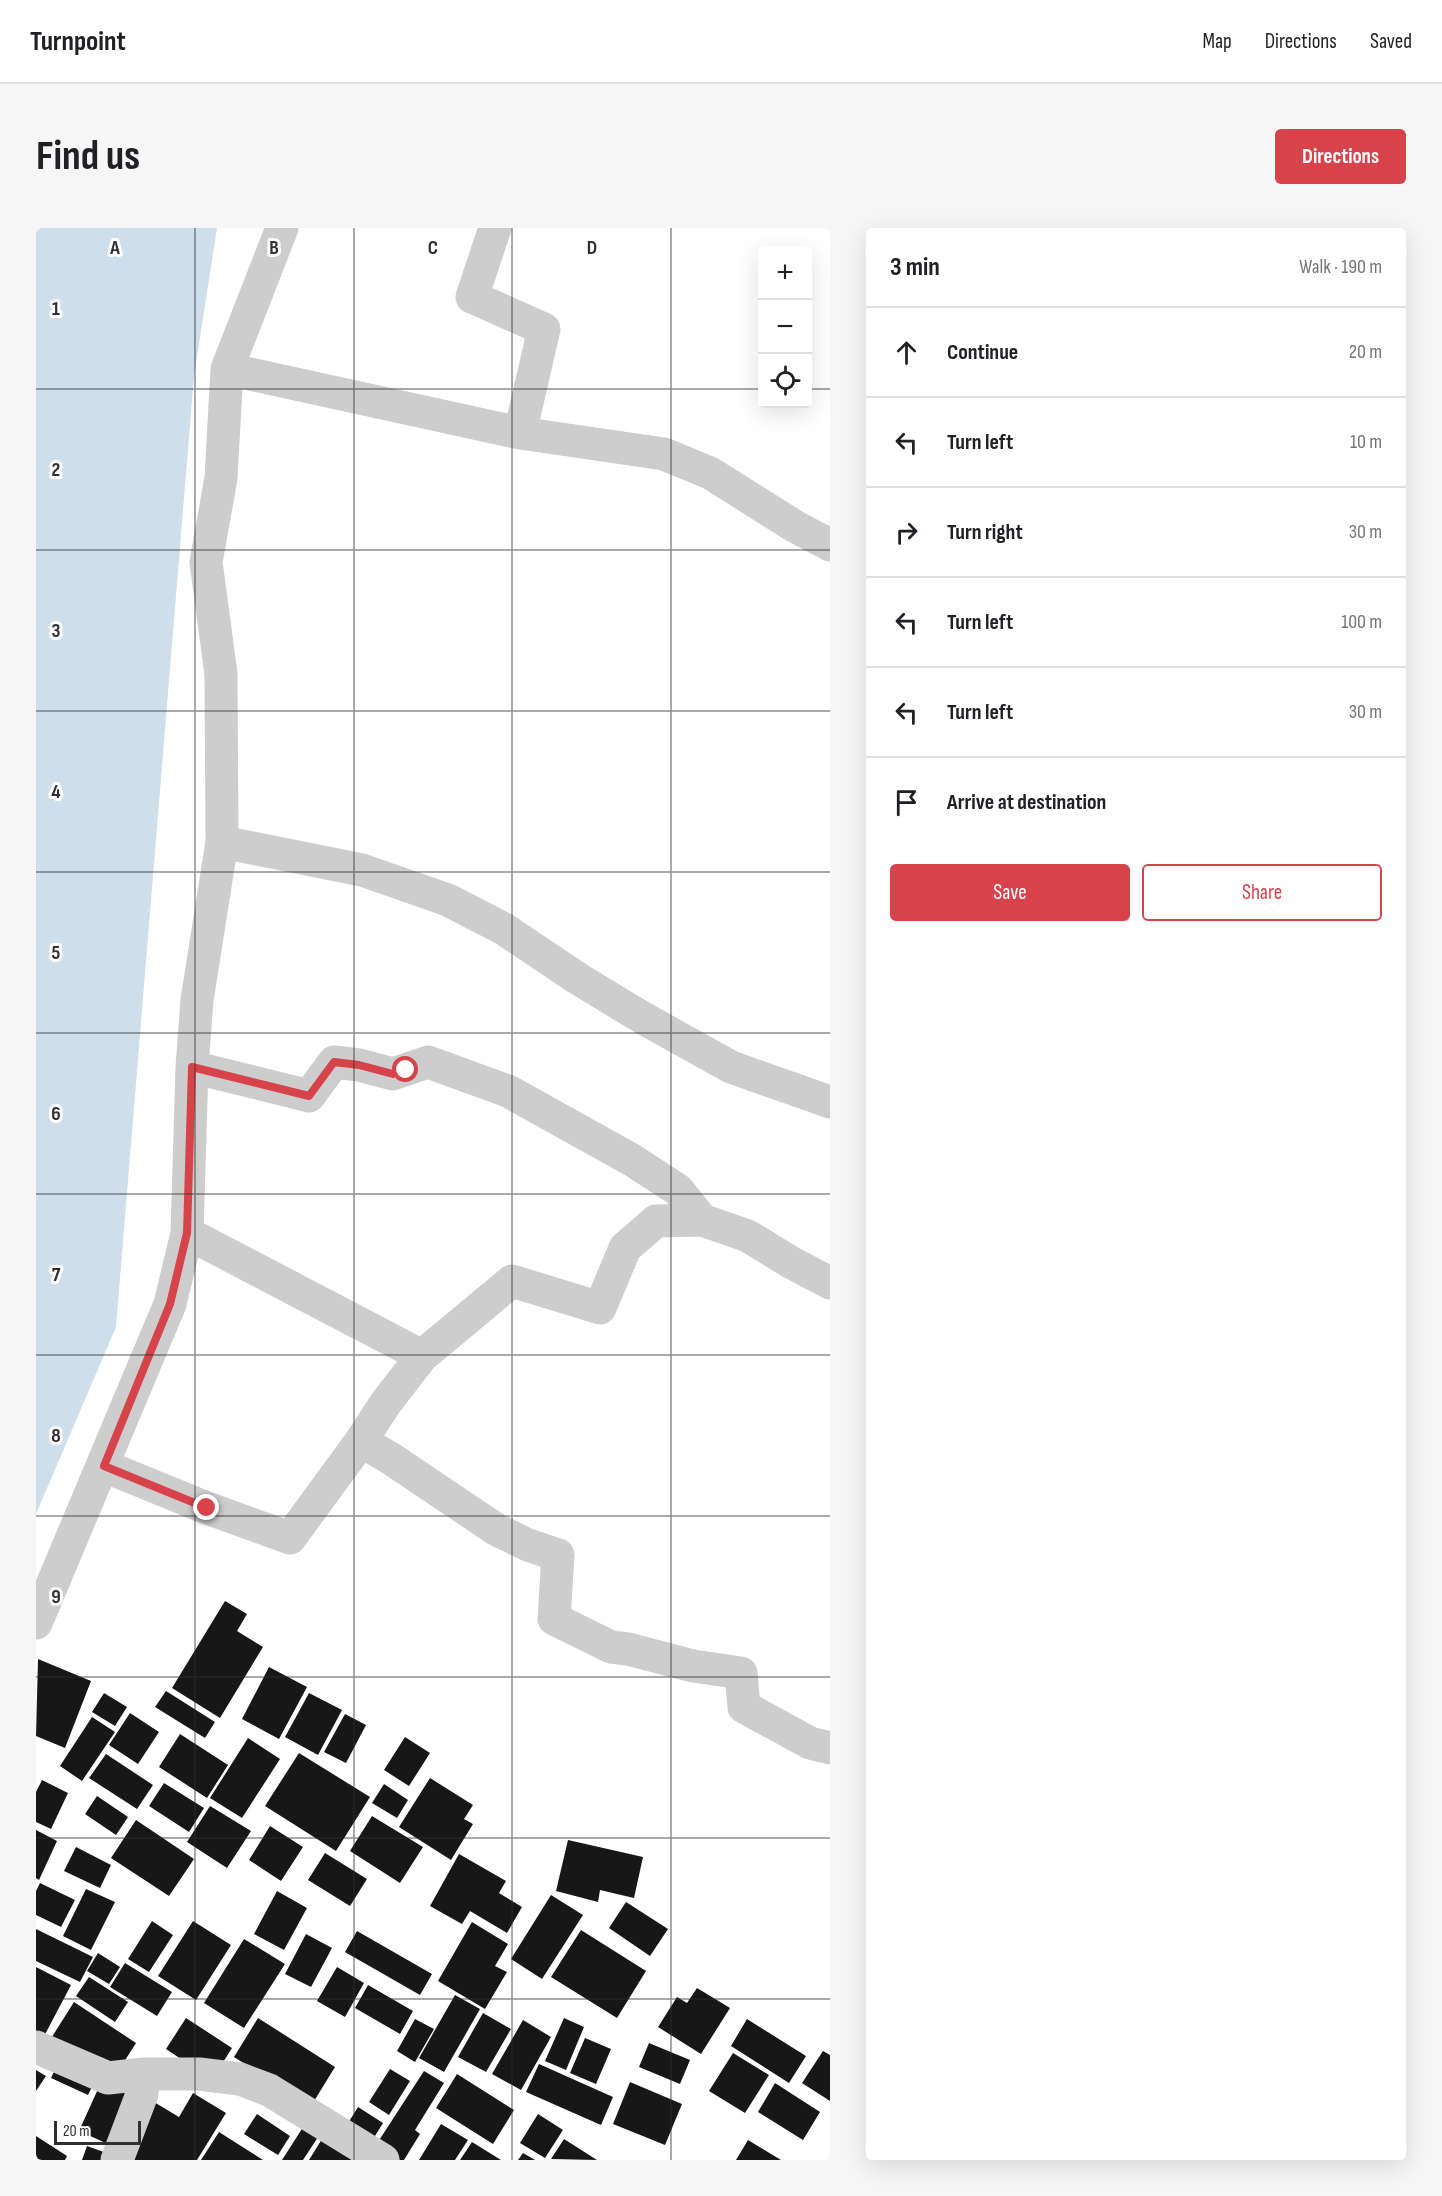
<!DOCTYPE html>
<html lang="en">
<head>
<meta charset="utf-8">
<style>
	:root { --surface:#fff; --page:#f6f6f6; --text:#202124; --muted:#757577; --line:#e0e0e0; --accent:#d7434a }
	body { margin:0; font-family:"Sofia Sans Condensed",sans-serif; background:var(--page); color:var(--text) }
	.controls { position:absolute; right:18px; top:18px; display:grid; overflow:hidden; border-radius:6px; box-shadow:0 6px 24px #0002 }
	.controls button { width:54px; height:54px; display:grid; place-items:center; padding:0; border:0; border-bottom:2px solid var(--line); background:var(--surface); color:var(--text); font:30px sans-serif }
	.scale { position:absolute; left:18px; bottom:15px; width:87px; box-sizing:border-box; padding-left:6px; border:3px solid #303030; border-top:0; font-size:16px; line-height:21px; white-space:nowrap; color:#303030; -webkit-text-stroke:4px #fff; paint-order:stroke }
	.stop { position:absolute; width:18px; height:18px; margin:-14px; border:4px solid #d7434a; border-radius:50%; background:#fff }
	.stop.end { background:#d7434a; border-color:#fff; box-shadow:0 2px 6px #0008 }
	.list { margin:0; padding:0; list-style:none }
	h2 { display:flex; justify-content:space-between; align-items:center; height:78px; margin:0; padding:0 24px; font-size:26px }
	h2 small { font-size:20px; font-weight:400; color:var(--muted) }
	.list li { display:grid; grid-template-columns:39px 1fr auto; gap:18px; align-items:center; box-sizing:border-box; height:90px; padding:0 24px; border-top:2px solid var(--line) }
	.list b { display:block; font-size:22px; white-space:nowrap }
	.list em { font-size:20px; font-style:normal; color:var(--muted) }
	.actions { display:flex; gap:12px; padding:18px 24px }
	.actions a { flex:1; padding:14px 0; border:2px solid var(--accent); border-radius:6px; text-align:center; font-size:21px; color:var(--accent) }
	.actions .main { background:var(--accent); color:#fff }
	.icon { flex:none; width:33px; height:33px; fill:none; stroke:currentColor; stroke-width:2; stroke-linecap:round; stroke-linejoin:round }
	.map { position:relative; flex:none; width:794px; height:1932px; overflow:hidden; border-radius:6px }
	header { display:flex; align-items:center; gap:36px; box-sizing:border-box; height:84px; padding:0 30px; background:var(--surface); border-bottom:2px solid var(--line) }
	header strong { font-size:28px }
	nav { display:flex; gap:33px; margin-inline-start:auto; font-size:21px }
	.intro { display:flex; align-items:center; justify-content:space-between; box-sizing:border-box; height:144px; padding:0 36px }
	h1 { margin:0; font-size:42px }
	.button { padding:15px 27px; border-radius:6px; background:var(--accent); color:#fff; font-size:21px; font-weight:700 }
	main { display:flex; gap:36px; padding:0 36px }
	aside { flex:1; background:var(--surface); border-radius:6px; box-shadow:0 6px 24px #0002 }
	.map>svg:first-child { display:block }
</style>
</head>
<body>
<header>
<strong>Turnpoint</strong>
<nav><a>Map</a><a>Directions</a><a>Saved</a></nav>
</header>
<div class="intro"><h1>Find us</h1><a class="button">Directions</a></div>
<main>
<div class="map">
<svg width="794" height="1932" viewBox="0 0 794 1932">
	<rect width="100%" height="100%" fill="#fff"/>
	<path fill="#cedeea" d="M0 0H181L158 148 80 1099 0 1286Z"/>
	<path fill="#171717" d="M189 1373 211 1386 201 1403 227 1419 184 1490 136 1460Z
		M2 1431 55 1453 29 1520 0 1508Z
		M233 1439 271 1459 243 1511 206 1491Z
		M130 1463 179 1494 169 1510 119 1479Z
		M68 1465 91 1479 79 1498 56 1484Z
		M273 1465 306 1482 282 1527 249 1509Z
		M94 1485 123 1504 102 1536 73 1517Z
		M309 1486 330 1497 310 1535 288 1524Z
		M56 1489 79 1504 46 1553 24 1538Z
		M144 1506 192 1537 171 1570 123 1539Z
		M369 1509 394 1525 373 1558 348 1542Z
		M212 1510 244 1531 206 1590 174 1570Z
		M263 1525 334 1569 300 1623 229 1578Z
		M70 1526 117 1557 101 1581 53 1550Z
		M394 1550 437 1577 428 1591 437 1596 415 1632 363 1599Z
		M6 1552 32 1565 15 1601 0 1594V1564Z
		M128 1555 168 1580 153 1604 113 1578Z
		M348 1556 372 1572 361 1590 336 1575Z
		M61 1568 92 1589 80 1607 49 1586Z
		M174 1578 215 1603 191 1640 151 1614Z
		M336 1588 387 1619 364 1655 314 1623Z
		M100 1592 158 1631 133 1668 75 1630Z
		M234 1598 267 1619 245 1653 213 1632Z
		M0 1602 21 1613 3 1652 0 1650Z
		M532 1612 607 1629 598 1670 564 1662 562 1674 520 1663Z
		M40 1619 75 1637 64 1660 28 1643Z
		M289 1625 331 1651 314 1678 272 1652Z
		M423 1626 470 1653 463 1665 486 1679 471 1705 434 1683 426 1696 394 1678Z
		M4 1655 39 1672 25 1699 0 1687V1663Z
		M50 1661 79 1674 55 1722 27 1708Z
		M241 1663 271 1680 248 1722 218 1706Z
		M515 1667 547 1687 506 1751 475 1731Z
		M590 1674 632 1701 614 1728 573 1700Z
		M116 1693 137 1707 113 1744 92 1731Z
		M157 1693 195 1717 160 1772 122 1748Z
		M436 1694 472 1716 459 1738 471 1744 449 1781 402 1753Z
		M0 1701 57 1729 44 1754 0 1733Z
		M545 1702 610 1743 581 1790 515 1749Z
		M321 1703 396 1746 384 1767 309 1724Z
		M270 1706 296 1720 275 1759 249 1746Z
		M208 1711 249 1736 208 1800 168 1775Z
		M62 1725 84 1739 73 1756 51 1743Z
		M89 1735 136 1764 121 1788 74 1759Z
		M0 1739 35 1757 5 1814 0 1812Z
		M301 1739 328 1755 309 1789 281 1773Z
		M53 1749 92 1774 79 1794 40 1768Z
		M332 1757 377 1783 364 1806 319 1780Z
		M661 1760 694 1780 665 1826 622 1799 641 1769 651 1775Z
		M419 1767 444 1781 408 1844 383 1830Z
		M38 1774 100 1815 81 1845 14 1812Z
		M447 1785 475 1801 450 1844 422 1829Z
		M150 1790 196 1820 184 1839 166 1845 130 1821Z
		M222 1790 299 1839 275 1878 198 1829Z
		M528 1790 548 1799 530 1842 509 1833Z
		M379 1791 398 1801 379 1834 361 1823Z
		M711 1791 770 1828 753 1855 695 1818Z
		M487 1792 515 1809 485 1862 456 1846Z
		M549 1810 575 1821 560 1856 534 1845Z
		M613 1815 654 1832 644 1856 603 1839Z
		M787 1823 794 1827V1873L766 1855Z
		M697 1825 733 1847 709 1885 673 1863Z
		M23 1833 60 1851 52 1867 15 1850Z
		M503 1836 577 1869 565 1897 490 1864Z
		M354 1841 374 1853 353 1887 333 1874Z
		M0 1842 10 1848 0 1863Z
		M388 1843 408 1855 379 1902 384 1906 368 1932H364L340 1917Z
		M421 1846 478 1882 457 1916 400 1880Z
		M67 1850 95 1863 72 1916 43 1903Z
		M594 1854 646 1876 629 1917 577 1896Z
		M739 1855 784 1884 767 1912 722 1884Z
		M157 1865 190 1885 161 1932H85L118 1874 143 1889Z
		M322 1879 347 1895 334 1916 309 1900Z
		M221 1886 254 1908 242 1927 208 1906Z
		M502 1886 527 1902 509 1930 484 1915Z
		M271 1893 286 1903 267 1932H246Z
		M405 1896 432 1912 419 1932H383Z
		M183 1904 227 1932H165Z
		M0 1908 31 1928 29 1932H0Z
		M286 1911 318 1932H273Z
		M528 1911 561 1932 515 1931Z
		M712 1912 745 1932H700Z
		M436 1914 465 1932H424Z
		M51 1918 76 1927 74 1932H46Z
		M487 1925 499 1932H482Z"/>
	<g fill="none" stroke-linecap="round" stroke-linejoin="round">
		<path stroke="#cdcdcd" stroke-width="33" d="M459 0 436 69 508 101 484 205
			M191 141 484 205 628 226 674 245 760 299 794 317
			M186 614 326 642 412 672 468 701 541 750 607 790 695 839 794 874
			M156 839 273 868 298 834 323 837 357 846 392 834 472 863 596 932 642 962 666 992
			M151 1005 386 1128 476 1053 564 1080 589 1020 620 993 666 992 712 1008 756 1035 794 1055
			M325 1213 354 1230 461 1302 492 1317 522 1327 518 1391 575 1419 592 1421 657 1438 705 1445 708 1479 774 1515 794 1520
			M68 1238 171 1280 254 1310 325 1213 349 1176 386 1128
			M0 1395 134 1076 151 1005 156 839 161 772 186 614 185 446 170 334 185 250 191 141 246 0
			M0 1819 72 1850 108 1846H163L204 1851 233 1862 347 1932
			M81 1932 106 1866 108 1846"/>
	</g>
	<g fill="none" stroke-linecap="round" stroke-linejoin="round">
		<path stroke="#d7434a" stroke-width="8" d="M171 1280 68 1238 134 1076 151 1005 156 839 273 868 298 834 323 837 357 846 370 842"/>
	</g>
	<path fill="none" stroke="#303030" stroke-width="1.5" stroke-opacity="0.55" d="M159 0V1932M318 0V1932M476 0V1932M635 0V1932M0 161H726M772 161H794M0 322H794M0 483H794M0 644H794M0 805H794M0 966H794M0 1127H794M0 1288H794M0 1449H794M0 1610H794M0 1771H794"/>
	<g font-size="20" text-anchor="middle" font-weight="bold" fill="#303030" stroke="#fff" stroke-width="6" stroke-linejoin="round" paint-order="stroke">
		<text x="79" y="26">A</text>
		<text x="238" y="26">B</text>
		<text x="397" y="26">C</text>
		<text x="556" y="26">D</text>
		<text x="20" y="87">1</text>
		<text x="20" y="248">2</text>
		<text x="20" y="409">3</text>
		<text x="20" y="570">4</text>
		<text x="20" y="731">5</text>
		<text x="20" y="892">6</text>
		<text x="20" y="1053">7</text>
		<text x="20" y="1214">8</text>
		<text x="20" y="1375">9</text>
	</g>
</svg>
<div class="controls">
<button>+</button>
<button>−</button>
<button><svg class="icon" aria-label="locate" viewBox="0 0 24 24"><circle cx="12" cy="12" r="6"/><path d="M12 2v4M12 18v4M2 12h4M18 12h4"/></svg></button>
</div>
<div class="scale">20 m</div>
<div class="stop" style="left:370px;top:842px"></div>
<div class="stop end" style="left:171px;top:1280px"></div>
</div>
<aside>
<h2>3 min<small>Walk · 190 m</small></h2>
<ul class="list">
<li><svg class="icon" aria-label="ahead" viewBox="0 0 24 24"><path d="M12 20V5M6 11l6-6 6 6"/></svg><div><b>Continue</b></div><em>20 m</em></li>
<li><svg class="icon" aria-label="left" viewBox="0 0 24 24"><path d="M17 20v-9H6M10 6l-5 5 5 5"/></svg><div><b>Turn left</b></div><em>10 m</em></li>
<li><svg class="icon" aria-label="right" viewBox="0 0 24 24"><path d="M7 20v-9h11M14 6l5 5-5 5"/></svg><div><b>Turn right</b></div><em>30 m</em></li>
<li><svg class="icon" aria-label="left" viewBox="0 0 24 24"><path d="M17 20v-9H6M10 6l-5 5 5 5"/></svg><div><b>Turn left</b></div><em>100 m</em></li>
<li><svg class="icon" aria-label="left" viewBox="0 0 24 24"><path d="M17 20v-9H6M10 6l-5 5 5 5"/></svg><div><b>Turn left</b></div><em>30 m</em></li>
<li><svg class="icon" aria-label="arrive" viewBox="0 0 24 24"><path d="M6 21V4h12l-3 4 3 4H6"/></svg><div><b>Arrive at destination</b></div></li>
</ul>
<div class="actions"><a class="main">Save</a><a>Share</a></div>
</aside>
</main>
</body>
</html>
